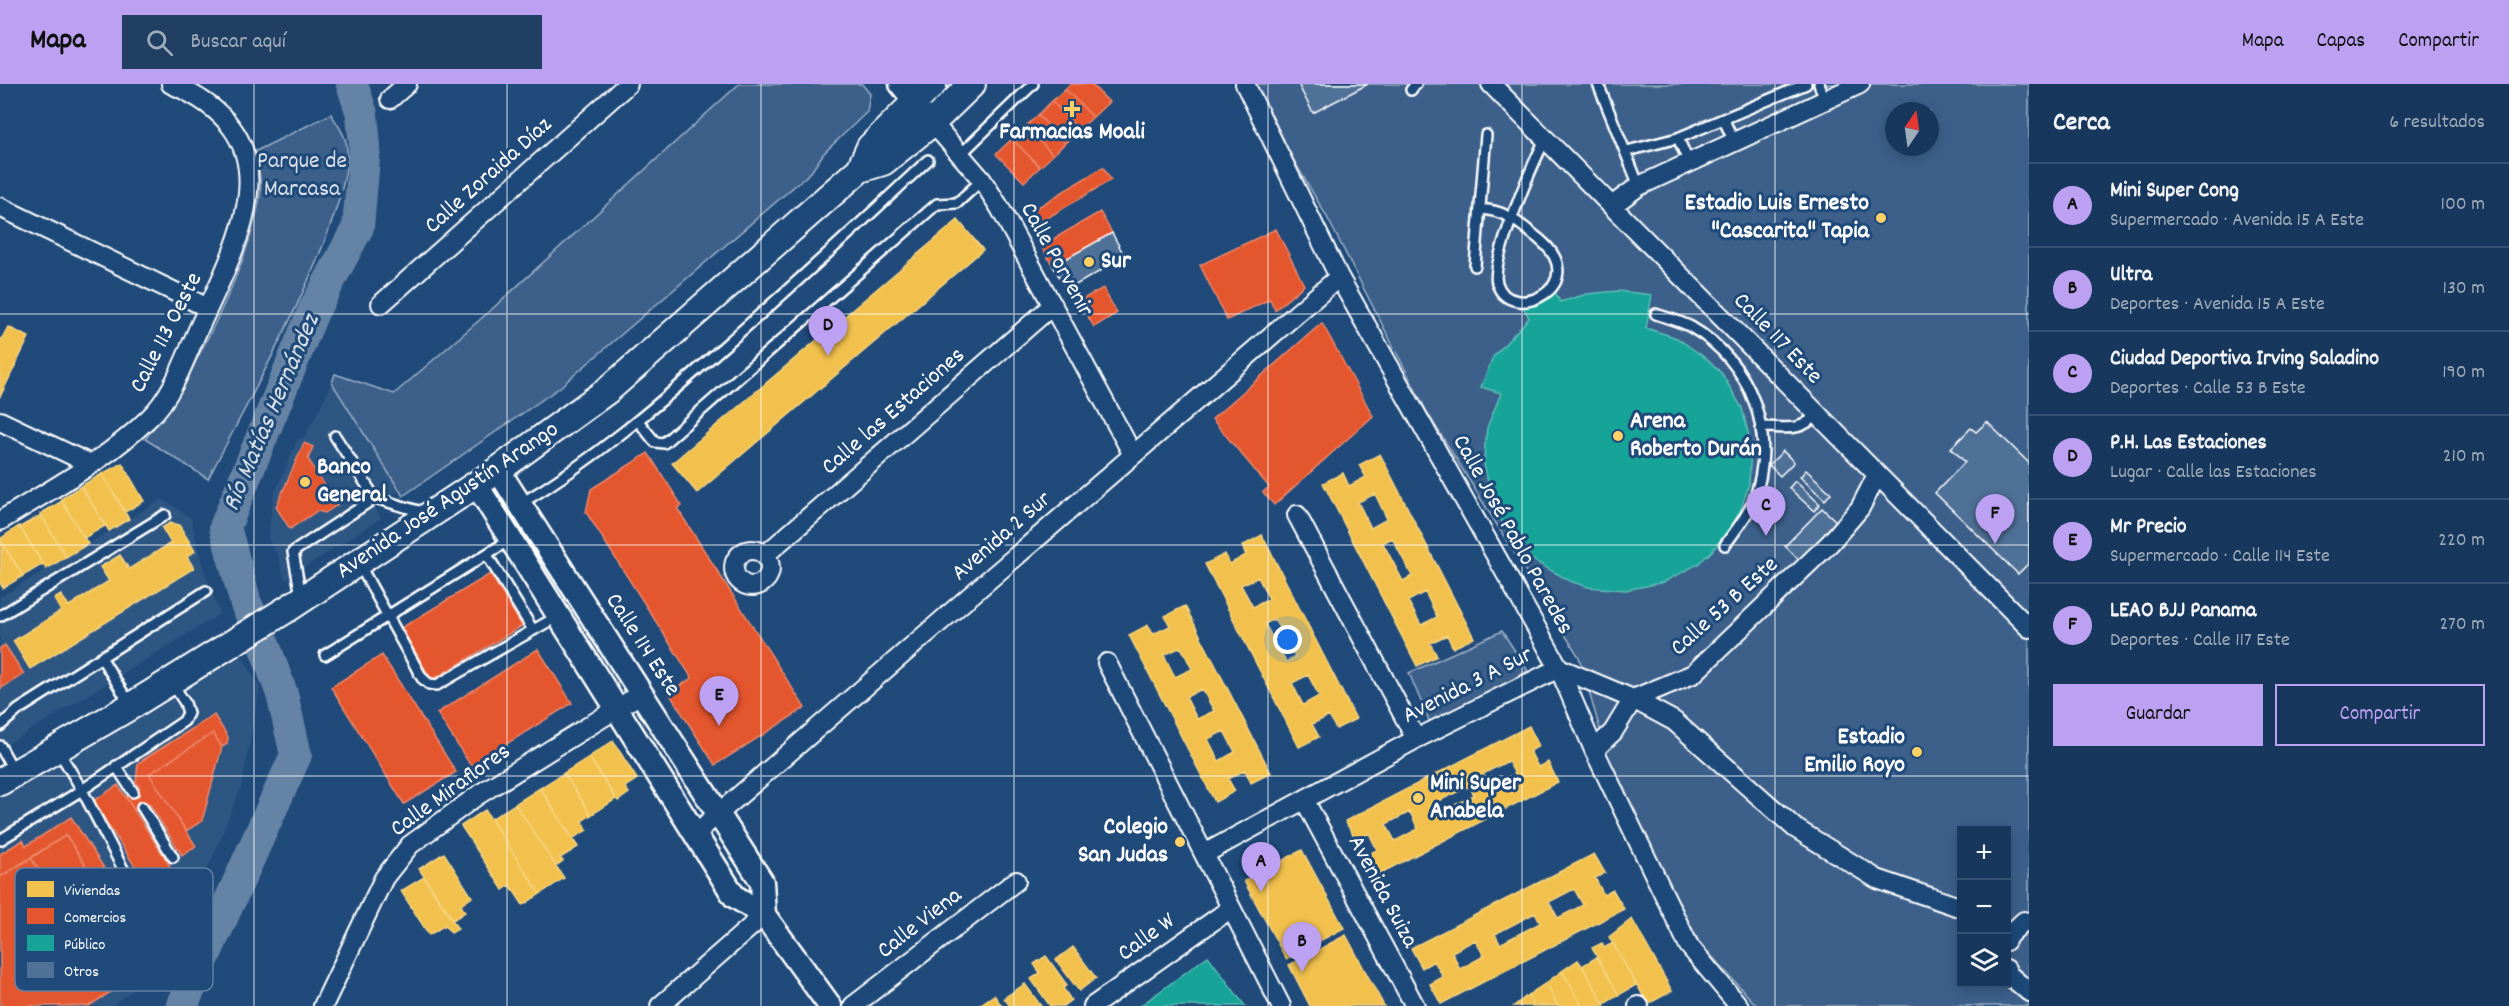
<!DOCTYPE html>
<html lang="es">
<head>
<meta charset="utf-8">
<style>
	:root { --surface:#17385c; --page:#203f62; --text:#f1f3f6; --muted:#9eacbb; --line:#365272; --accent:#bca0f2 }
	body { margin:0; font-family:Dekko,sans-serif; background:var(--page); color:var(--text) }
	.controls { position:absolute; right:18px; bottom:18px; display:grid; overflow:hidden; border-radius:0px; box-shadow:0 3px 15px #0003 }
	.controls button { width:54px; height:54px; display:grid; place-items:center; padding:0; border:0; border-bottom:2px solid var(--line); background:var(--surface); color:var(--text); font:30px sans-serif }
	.compass { position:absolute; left:1885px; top:18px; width:54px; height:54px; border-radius:50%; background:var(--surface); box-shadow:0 3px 15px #0003; rotate:13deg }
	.you { position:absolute; left:1288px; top:556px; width:21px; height:21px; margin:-15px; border:4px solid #fff; border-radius:50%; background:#1a73e8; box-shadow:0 0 0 9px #1a73e833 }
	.badge { display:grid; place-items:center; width:39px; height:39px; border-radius:50%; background:var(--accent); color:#111; font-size:20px; font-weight:700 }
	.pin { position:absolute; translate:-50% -50px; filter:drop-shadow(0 2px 3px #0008) }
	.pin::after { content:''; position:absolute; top:32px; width:21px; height:18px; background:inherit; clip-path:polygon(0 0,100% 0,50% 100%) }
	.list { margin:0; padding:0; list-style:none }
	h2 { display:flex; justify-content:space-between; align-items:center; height:78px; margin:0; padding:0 24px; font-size:26px }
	h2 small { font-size:20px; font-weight:400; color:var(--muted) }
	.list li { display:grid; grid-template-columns:39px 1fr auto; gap:18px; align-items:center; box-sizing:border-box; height:84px; padding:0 24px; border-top:2px solid var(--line) }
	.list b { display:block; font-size:22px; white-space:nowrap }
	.list p { margin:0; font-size:20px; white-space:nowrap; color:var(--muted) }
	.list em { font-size:20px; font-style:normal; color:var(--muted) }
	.actions { display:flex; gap:12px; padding:18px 24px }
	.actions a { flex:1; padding:14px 0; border:2px solid var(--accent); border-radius:0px; text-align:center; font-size:21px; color:var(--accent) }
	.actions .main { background:var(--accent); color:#111 }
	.icon { flex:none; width:33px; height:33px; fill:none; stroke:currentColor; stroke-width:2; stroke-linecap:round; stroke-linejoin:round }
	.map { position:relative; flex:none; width:2029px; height:922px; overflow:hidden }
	header { display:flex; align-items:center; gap:36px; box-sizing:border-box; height:84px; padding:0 30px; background:var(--accent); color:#111 }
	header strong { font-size:28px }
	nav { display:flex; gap:33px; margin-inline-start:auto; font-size:21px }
	.search { width:420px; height:54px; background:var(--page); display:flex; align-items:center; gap:15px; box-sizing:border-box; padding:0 21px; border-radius:0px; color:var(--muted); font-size:22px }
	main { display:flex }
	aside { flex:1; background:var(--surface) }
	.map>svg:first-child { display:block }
</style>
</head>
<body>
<header>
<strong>Mapa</strong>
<div class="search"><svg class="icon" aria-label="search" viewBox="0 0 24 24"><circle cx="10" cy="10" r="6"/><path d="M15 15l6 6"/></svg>Buscar aquí</div>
<nav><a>Mapa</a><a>Capas</a><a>Compartir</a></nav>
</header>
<main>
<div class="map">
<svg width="2029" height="922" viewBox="0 0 2029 922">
	<rect width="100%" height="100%" fill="#1f4a7a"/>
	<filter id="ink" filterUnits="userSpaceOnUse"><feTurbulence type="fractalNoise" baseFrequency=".0167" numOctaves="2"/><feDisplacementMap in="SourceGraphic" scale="12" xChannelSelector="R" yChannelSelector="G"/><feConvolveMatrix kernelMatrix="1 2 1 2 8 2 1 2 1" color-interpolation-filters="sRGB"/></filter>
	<g filter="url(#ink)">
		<path fill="#2e5683" d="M332 299 400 406 374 422 381 434 285 496 276 466 273 467 268 453 273 413 298 355 305 353Z
			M162 415 191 434 202 481 220 530 0 665V513Z
			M242 572 260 603 242 701 213 773 155 889 112 922H0V713Z"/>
		<path fill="#3c618b" stroke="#9eb0c5" stroke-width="1.5" fill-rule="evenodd" d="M739 0H862L870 10 867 28 824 69 811 88 559 304 403 412 332 299 335 290 394 310 491 226Z
			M1249 0H2029V922H1757L1699 858 1611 684 1579 573 1428 330 1327 133ZM1894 27H1930V63H1894ZM1962 746H2006V900H1962Z
			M331 30C336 38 344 49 346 58 360 122 241 330 208 395L145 355C189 302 250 179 260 112 262 97 258 81 256 67Z
			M1502 547 1528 587 1430 639 1409 589Z"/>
		<path fill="#f2c14e" stroke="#f6d483" stroke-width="1.5" fill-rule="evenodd" d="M958 136 983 166 697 409 672 379Z
			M8 243 29 253 0 313V258Z
			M1380 370 1474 554 1453 564 1447 551 1430 559 1437 572 1417 582 1323 399 1343 389 1349 402 1366 393 1359 381ZM1375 410 1387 435 1371 444 1358 418ZM1392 454 1412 492 1403 497 1383 459ZM1425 508 1437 533 1421 541 1408 517Z
			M122 379 144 417 125 428 102 390Z
			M102 390 129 435 109 447 81 402Z
			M81 402 105 442 84 454 61 415Z
			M62 417 88 460 66 473 40 430Z
			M41 431 66 473 46 485 20 443Z
			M170 439 179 441 195 467 187 473 194 484 30 585 13 557 61 527 54 515 61 511 69 522 109 497 100 483 120 471 129 485 171 459 162 444Z
			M19 442 43 480 23 492 0 455Z
			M1262 451 1356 635 1336 645 1329 632 1312 640 1319 653 1299 663 1205 480 1225 470 1230 480 1246 471 1242 462ZM1258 493 1269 515 1253 523 1241 501ZM1274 535 1295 573 1286 578 1265 540ZM1308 591 1319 612 1303 621 1292 599Z
			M1 457 23 492 3 504 0 499Z
			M1185 522 1271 689 1251 699 1245 686 1228 695 1235 707 1215 718 1129 551 1148 541 1153 550 1170 542 1165 532ZM1181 563 1192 585 1175 593 1164 571ZM1202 605 1214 627 1197 635 1186 613ZM1224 647 1235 668 1219 677 1208 655Z
			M1529 642 1539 662 1530 667 1538 683 1548 678 1558 698 1375 792 1364 772 1377 766 1369 749 1356 756 1345 737ZM1508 677 1517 694 1492 706 1483 690ZM1469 702 1474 711 1434 732 1429 722ZM1410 728 1418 745 1395 757 1386 740Z
			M613 657 637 695 625 703 629 709 618 717 589 673Z
			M589 673 616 715 591 731 564 689Z
			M564 689 591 731 582 737 587 746 572 755 540 704Z
			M540 704 578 763 560 774 563 777 556 782 515 720Z
			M515 720 564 794 540 810 491 735Z
			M485 726 540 810 523 821 510 801 503 806 461 742Z
			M1302 766 1344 844 1286 875 1244 797Z
			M444 769 472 813 461 821 465 828 453 836 419 785Z
			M1594 770 1605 789 1595 794 1604 811 1613 806 1624 825 1441 920 1430 900 1443 893 1434 877 1422 884 1411 864ZM1574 805 1583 821 1558 834 1549 818ZM1535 829 1540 839 1500 860 1495 850ZM1475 856 1484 872 1460 885 1452 868Z
			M424 793 458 845 451 849 445 841 429 851 401 807Z
			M1632 835 1672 907 1648 920 1609 853Z
			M1346 851 1384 922H1310L1289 881Z
			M1602 859 1604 864 1613 859 1636 901 1619 911 1592 864Z
			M1073 863 1096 894 1079 907 1056 876Z
			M1046 872 1067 901 1063 904 1071 916 1063 922H1050L1031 895 1040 889 1034 880Z
			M1597 873 1619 911 1604 920 1582 882Z
			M1578 876 1582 882 1605 922H1582L1562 887Z
			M1562 887 1582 922H1558L1546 899Z
			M1546 899 1558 922H1534L1528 911Z
			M1025 900 1041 922H1010L1004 914Z
			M994 911 1002 922H978Z
			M1528 911 1534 922H1514Z"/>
		<path fill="#e4572e" stroke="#ec896d" stroke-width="1.5" d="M1070 0H1091L1109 18 1093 33 1065 5Z
			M1065 5 1093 33 1079 46 1052 17Z
			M1052 17 1079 46 1065 59 1038 31Z
			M1038 31 1065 59 1053 71 1026 42Z
			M1026 42 1053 71 1040 83 1012 55Z
			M1012 55 1040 83 1024 98 996 70Z
			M1103 83 1111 96 1032 143 1025 131Z
			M1100 128 1112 149 1053 182 1041 162Z
			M1276 145 1304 201 1275 226 1270 215 1227 236 1200 181Z
			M1103 204 1117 229 1094 243 1079 217Z
			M1322 239 1373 332 1274 421 1263 408 1269 403 1212 335Z
			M304 359 313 363 308 375 337 421 325 429 317 427 290 445 276 423Z
			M648 369 682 422 677 424 805 624 715 681 669 609 692 594 586 428 591 405Z
			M490 490 522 542 432 596 401 544Z
			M5 561 24 590 0 605V564Z
			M538 565 572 619 471 682 437 629Z
			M382 571 456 688 404 720 331 603Z
			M214 631 228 653 227 660 222 663 213 649 149 690 196 762 182 771 149 719 135 728 126 713 140 704 136 698 138 679Z
			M213 649 222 663 202 737 186 747 149 690Z
			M118 701 170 782 145 798 93 717Z
			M71 733 135 832 123 840 66 751 0 793V770L23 756 26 762Z
			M66 751 123 840 88 862 31 774Z
			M31 774 115 905 89 922H0V793Z"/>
		<path fill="#17a398" stroke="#5dbfb7" stroke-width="1.5" d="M1555 207 1560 218 1587 210 1618 207 1652 211 1646 244 1677 254 1708 276 1722 290 1742 324 1751 361 1749 400 1743 419 1736 436 1712 467 1698 480 1664 498 1626 506 1588 503 1570 497 1536 478 1522 466 1500 435 1492 417 1484 380 1485 362 1487 344 1501 309 1481 303 1493 273 1529 234 1523 222Z
			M1208 872 1245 922H1140Z"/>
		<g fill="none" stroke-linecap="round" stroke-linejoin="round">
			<path stroke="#6583a4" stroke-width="32" d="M182 922 296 671 282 610 258 544 246 520 225 443 313 228 358 143 365 63 362 30 352 0"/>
		</g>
		<path fill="#507197" stroke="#fff" stroke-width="1.5" d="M1298 0H1368L1313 29Z
			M1112 149 1125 173 1067 206 1053 182Z
			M1987 338 2029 379V479L2018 490 1935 409 1965 378 1951 364 1971 344 1976 348Z
			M1783 367 1794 378 1780 392 1769 381Z
			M1806 386 1831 409 1825 416 1800 393Z
			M1795 397 1820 420 1814 427 1789 404Z
			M1822 424 1838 439 1801 478 1785 462Z"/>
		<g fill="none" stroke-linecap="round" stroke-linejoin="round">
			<g stroke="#fff" stroke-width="14">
				<path id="service" d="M1598 0 1639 102
					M1819 0 1825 16
					M1411 6 1416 0
					M1724 36 1734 58
					M1678 54 1689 79
					M1627 67 1678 54 1806 0
					M960 71 1033 0
					M1480 125C1508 127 1517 138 1539 155 1595 201 1510 242 1497 199 1490 178 1534 77 1546 54
					M1475 182 1486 51
					M1656 230C1667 234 1680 237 1691 243 1752 278 1779 352 1753 418 1746 434 1735 447 1725 461
					M639 338 655 358 664 359 937 120 957 119 982 96
					M1762 343C1786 343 1800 349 1817 330
					M335 352 375 414 425 429
					M520 420C594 376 658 321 722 264 792 203 860 140 928 76
					M487 471 533 546
					M359 480 422 594 429 600 437 601 558 532
					M301 512 293 468 375 414
					M0 532 165 431
					M325 571 511 455
					M101 573 131 622
					M0 642 18 626 206 507
					M0 662 15 689
					M58 666 82 706 150 837C150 857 141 865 126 878
					M116 682 133 708
					M142 723 173 773
					M0 756 82 706 184 637 188 629 185 619 172 599"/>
			</g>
			<g stroke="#fff" stroke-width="22">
				<path id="minor" d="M1245 0 1339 193 1559 584 1594 666 1689 862 1739 922
					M1491 0 2029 544
					M390 15 407 0
					M926 31 982 96 1000 124 1133 371
					M1613 121 1639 102 1860 0
					M0 123 208 224
					M381 220 628 0
					M0 337 90 380
					M1297 431 1416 655
					M0 437C51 405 107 376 150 333 175 309 187 268 202 237 244 147 294 52 171 0
					M734 484a18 18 0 1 1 36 0a18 18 0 1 1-36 0Z
					M765 471 1053 221
					M1107 579 1281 922
					M1594 666 1613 648 1633 615 1693 590 1830 459 1860 424 1877 391
					M1305 717 1415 922
					M696 749 1339 193
					M1204 770 1416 655 1559 584 1633 615 1674 637 1795 744 1877 795 1962 824
					M2006 857 2008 852 2024 837 2029 838
					M2006 885 2009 891 2029 908
					M323 922 384 794 410 761 478 711 642 609
					M660 922 764 831
					M853 922 1016 797
					M1093 922 1230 825
					M1638 922H1639"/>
			</g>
			<g stroke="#fff" stroke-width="27">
				<path id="tertiary" d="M901 0 915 17
					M476 400 734 812 764 831 762 798 498 386
					M764 831 830 922"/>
			</g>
			<g stroke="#fff" stroke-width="30">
				<path id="secondary" d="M860 85 883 78 933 38 972 0
					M0 698 131 622 292 522 498 386 608 306 860 85 870 63 933 0"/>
			</g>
			<use href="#service" stroke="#1f4a7a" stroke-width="9"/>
			<use href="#minor" stroke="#1f4a7a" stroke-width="18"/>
			<use href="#tertiary" stroke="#1f4a7a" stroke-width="22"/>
			<use href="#secondary" stroke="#1f4a7a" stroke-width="26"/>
		</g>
	</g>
	<path fill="none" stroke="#fff" stroke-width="1.5" stroke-opacity="0.55" d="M254 0V922M507 0V922M761 0V922M1014 0V922M1268 0V922M1522 0V922M1775 0V922M0 230H2029M0 461H2029M0 692H2029"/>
	<g fill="#ffd166" stroke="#1f4a7a" stroke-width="2">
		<path d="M1069 16h6v6h6v6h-6v6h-6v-6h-6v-6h6z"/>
		<circle cx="1881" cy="134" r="6"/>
		<circle cx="1089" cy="178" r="6"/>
		<circle cx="1618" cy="352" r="6"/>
		<circle cx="305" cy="398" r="6"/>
		<circle cx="1917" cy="668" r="6"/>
		<circle cx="1418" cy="714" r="6"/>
		<circle cx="1180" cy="758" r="6"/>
	</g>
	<g text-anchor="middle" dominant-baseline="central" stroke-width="6" stroke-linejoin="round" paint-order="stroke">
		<g font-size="24" font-weight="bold" fill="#fff" stroke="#1f4a7a" text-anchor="start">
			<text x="1072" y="49" text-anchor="middle">Farmacias Moali</text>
			<text x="1869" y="120" text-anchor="end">Estadio Luis Ernesto<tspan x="1869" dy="28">"Cascarita" Tapia</tspan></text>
			<text x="1101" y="178">Sur</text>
			<text x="1630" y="338">Arena<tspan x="1630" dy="28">Roberto Durán</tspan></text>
			<text x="317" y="384">Banco<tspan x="317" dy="28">General</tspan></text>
			<text x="1905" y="654" text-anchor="end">Estadio<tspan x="1905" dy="28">Emilio Royo</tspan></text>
			<text x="1430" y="700">Mini Super<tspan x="1430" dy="28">Anabela</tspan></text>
			<text x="1168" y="744" text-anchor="end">Colegio<tspan x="1168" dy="28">San Judas</tspan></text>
		</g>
		<g font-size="24" fill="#d8dfe8" stroke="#1f4a7a">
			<text x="302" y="78">Parque de<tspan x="302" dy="28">Marcasa</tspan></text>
		</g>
		<g font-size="24" fill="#fff" stroke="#1f4a7a">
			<text transform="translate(489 92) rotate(-42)">Calle Zoraida Díaz</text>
			<text transform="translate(1056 176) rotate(61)">Calle Porvenir</text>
			<text transform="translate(167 249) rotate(-63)">Calle 113 Oeste</text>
			<text transform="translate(1777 255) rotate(46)">Calle 117 Este</text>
			<text transform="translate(894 328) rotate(-41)">Calle las Estaciones</text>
			<text transform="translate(448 417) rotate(-34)">Avenida José Agustín Arango</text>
			<text transform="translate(1512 451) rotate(61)">Calle José Pablo Paredes</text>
			<text transform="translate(1002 453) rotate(-41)">Avenida 2 Sur</text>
			<text transform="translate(1725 523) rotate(-42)">Calle 53 B Este</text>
			<text transform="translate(642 561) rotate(57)">Calle 114 Este</text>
			<text transform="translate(1468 602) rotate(-27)">Avenida 3 A Sur</text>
			<text transform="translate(451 707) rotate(-36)">Calle Miraflores</text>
			<text transform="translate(1382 808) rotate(62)">Avenida Suiza</text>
			<text transform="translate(920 840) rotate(-38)">Calle Viena</text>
			<text transform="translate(1147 854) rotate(-36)">Calle W</text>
		</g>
		<g font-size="26" font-style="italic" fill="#d8e0e8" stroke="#1f4a7a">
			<text transform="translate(272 329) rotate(-67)">Río Matías Hernández</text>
		</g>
	</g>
	<rect x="15" y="784" width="198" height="123" rx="9" fill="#1f4a7a" stroke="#6280a2" stroke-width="1.5"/>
	<rect x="27" y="797" width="27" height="16" fill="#f2c14e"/>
	<rect x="27" y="824" width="27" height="16" fill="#e4572e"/>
	<rect x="27" y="851" width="27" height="16" fill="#17a398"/>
	<rect x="27" y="878" width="27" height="16" fill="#507197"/>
	<g font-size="16" fill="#fff">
		<text x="64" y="811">Viviendas</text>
		<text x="64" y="838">Comercios</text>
		<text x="64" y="865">Público</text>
		<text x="64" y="892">Otros</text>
	</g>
</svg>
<div class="controls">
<button>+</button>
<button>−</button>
<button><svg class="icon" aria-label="layers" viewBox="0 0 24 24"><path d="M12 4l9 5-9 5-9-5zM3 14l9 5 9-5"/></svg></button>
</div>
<svg class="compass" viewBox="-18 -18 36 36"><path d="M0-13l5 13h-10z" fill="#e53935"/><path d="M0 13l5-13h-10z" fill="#9eacbb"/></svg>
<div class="you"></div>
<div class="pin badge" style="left:1261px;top:808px">A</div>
<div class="pin badge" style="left:1302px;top:888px">B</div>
<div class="pin badge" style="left:1766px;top:452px">C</div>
<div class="pin badge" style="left:828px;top:272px">D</div>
<div class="pin badge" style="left:719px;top:642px">E</div>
<div class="pin badge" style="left:1995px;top:460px">F</div>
</div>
<aside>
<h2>Cerca<small>6 resultados</small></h2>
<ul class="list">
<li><span class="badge">A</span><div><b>Mini Super Cong</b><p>Supermercado · Avenida 15 A Este</p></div><em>100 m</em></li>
<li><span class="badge">B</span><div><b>Ultra</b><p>Deportes · Avenida 15 A Este</p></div><em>130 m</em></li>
<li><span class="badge">C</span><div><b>Ciudad Deportiva Irving Saladino</b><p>Deportes · Calle 53 B Este</p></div><em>190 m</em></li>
<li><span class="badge">D</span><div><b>P.H. Las Estaciones</b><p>Lugar · Calle las Estaciones</p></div><em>210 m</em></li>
<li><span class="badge">E</span><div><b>Mr Precio</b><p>Supermercado · Calle 114 Este</p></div><em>220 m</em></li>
<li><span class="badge">F</span><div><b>LEAO BJJ Panama</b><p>Deportes · Calle 117 Este</p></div><em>270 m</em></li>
</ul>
<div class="actions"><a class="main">Guardar</a><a>Compartir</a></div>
</aside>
</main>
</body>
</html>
